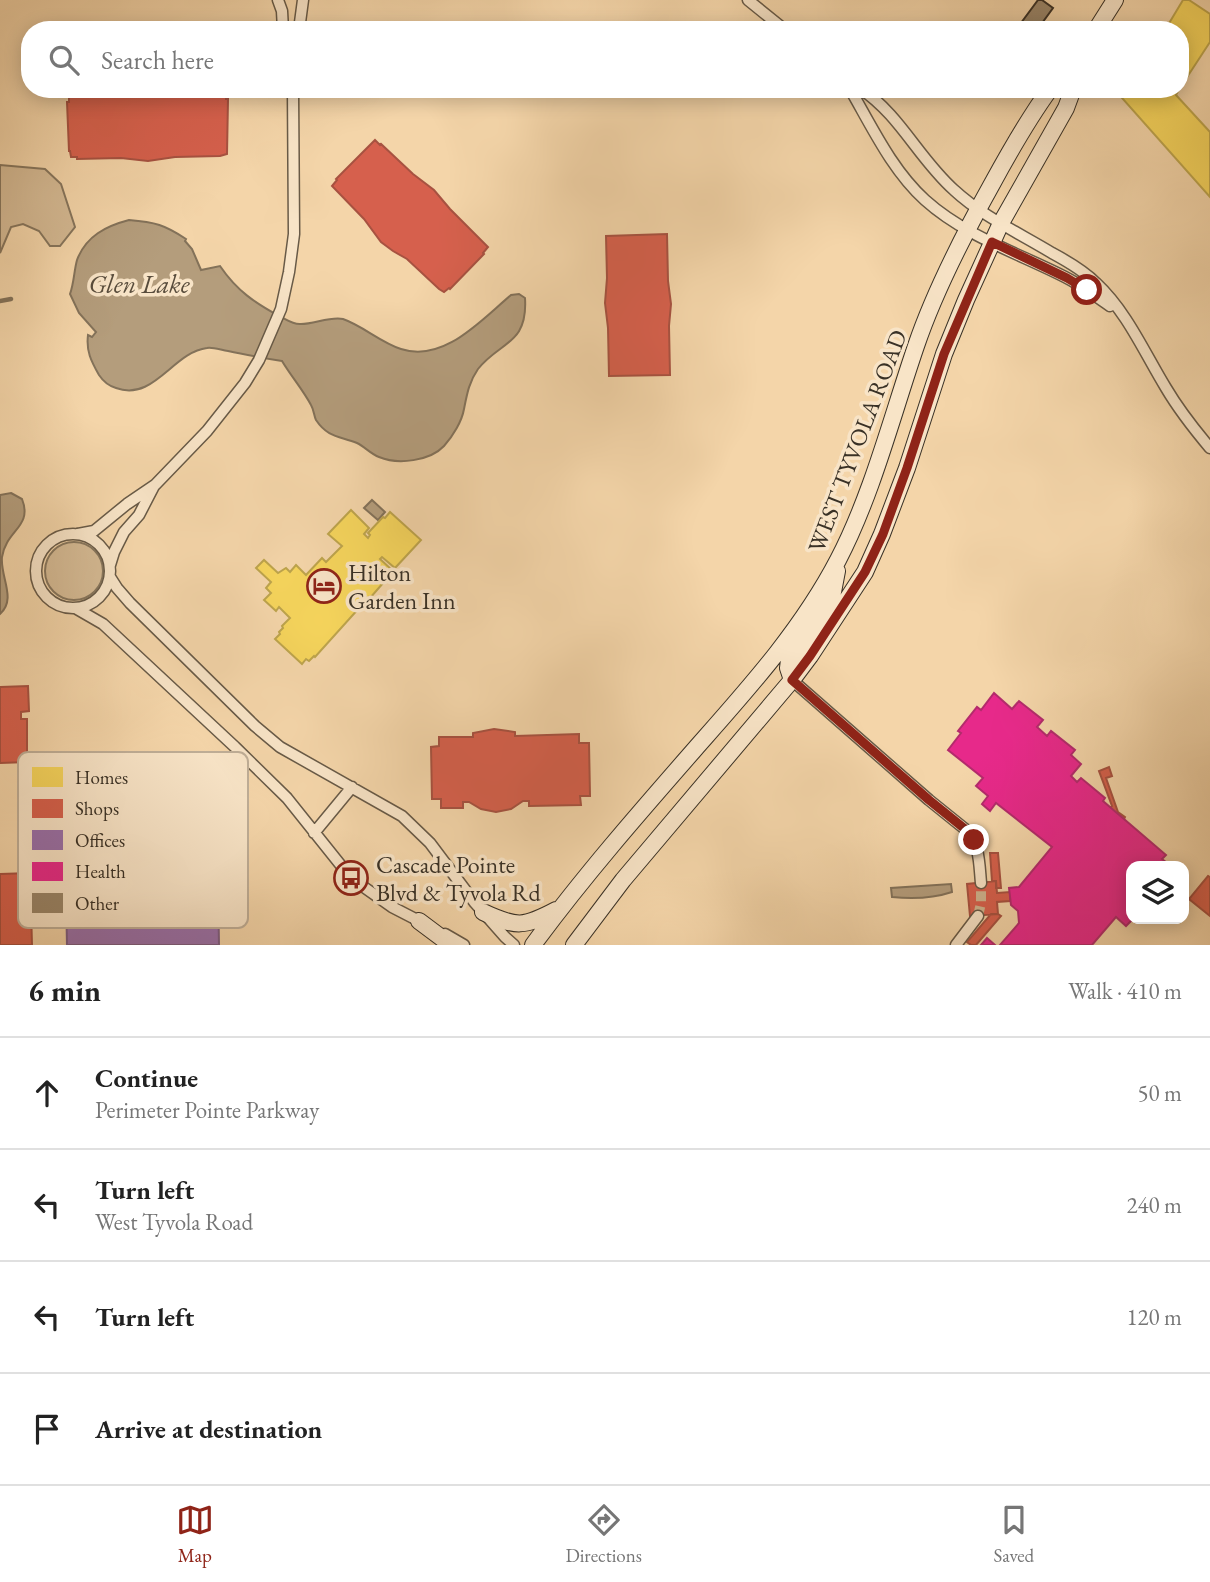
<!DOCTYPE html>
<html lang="en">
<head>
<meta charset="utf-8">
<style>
	:root { --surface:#fff; --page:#f6f6f6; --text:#222; --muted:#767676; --line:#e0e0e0; --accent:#8f2418 }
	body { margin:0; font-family:"EB Garamond",serif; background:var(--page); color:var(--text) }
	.controls { position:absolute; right:21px; bottom:21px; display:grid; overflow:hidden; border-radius:14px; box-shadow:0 4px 18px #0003 }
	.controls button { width:63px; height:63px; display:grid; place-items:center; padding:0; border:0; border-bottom:2px solid var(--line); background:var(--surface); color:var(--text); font:35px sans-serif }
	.stop { position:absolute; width:21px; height:21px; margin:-16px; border:5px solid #8f2418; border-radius:50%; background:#fff }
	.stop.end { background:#8f2418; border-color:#fff; box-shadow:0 2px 7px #0008 }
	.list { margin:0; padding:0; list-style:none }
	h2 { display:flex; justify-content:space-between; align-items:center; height:91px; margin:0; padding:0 28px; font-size:30px }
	h2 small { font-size:23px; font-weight:400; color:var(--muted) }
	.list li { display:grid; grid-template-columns:46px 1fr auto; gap:21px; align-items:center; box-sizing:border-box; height:112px; padding:0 28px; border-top:2px solid var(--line) }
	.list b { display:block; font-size:26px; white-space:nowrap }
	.list p { margin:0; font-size:23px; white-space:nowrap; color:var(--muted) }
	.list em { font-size:23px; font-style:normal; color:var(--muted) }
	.icon { flex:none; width:38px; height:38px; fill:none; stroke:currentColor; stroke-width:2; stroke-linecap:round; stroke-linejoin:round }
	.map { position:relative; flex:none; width:1210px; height:945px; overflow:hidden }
	.search { position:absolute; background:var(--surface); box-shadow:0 4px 18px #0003; left:21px; right:21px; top:21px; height:77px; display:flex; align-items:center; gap:18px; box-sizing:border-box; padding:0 24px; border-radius:28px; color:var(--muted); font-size:26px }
	.sheet { height:539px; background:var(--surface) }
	nav { display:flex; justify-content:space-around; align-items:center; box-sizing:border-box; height:98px; border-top:2px solid var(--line); background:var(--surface); font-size:19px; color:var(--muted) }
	nav a { display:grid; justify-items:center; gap:4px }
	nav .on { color:var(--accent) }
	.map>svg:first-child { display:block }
</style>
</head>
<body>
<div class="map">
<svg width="1210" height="945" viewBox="0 0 1210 945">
	<rect width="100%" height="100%" fill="#f4d5a9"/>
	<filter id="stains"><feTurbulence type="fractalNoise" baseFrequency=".00286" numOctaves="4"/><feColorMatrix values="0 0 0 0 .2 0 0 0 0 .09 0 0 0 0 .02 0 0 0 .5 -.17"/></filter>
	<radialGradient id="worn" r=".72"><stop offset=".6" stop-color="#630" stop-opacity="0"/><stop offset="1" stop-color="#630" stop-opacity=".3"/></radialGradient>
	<path fill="#d4b993" stroke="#86755c" stroke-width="2" d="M0 165 45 169 61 184 75 227 60 246H50L39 231 23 224 11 227 0 253Z
		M45 571a29 29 0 1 1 58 0a29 29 0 1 1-58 0Z"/>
	<path fill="#b49d7c" stroke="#83725a" stroke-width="2" d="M129 220C155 222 165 225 186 239L185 241 192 249 201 270 220 266C237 291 255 303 281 317 287 320 294 325 301 324 314 324 331 316 343 319 363 326 380 342 401 349 444 363 481 320 511 295L519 294 525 298C528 345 500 341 478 369 469 382 467 394 464 409 462 421 453 436 444 446 430 461 398 465 379 457 371 454 365 447 357 443 340 436 328 438 316 420 314 416 314 410 311 405 303 390 291 376 282 361 264 358 246 355 228 351 221 350 213 347 207 348 173 352 154 402 116 388 109 386 103 381 99 375 91 361 86 351 88 335L92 337 96 332 79 313 70 294C74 283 74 271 77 260 86 236 106 226 129 220Z
		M11 493 22 499C33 527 6 530 2 557 0 577 17 599 0 614V495Z
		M372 500 385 512 378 520 364 508Z
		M951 884 952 892C934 898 911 899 892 897L891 888Z"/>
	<path fill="#f6d55c" stroke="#bda44c" stroke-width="2" d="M1183 0H1189L1210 14V42L1180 88V30H1165Z
		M1128 89H1179L1176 95 1210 132V197L1122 98Z
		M351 510 369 528 364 534 368 538 370 535 368 533 383 517 385 518 390 512 421 540 395 568 382 557 380 559 392 570 387 575 389 576 384 582 370 598 369 597 315 657 314 656 309 661 306 659 302 664 275 639 280 634 279 632 283 628 282 626 290 618 279 607 276 611 264 600 271 593 266 588 271 582 256 568 264 560 278 573 286 568 290 572 296 565 306 575 322 558 326 562 342 546 328 534Z"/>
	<path fill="#d6604d" stroke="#a75241" stroke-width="2" d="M130 89 226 92V99H228L227 154 220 156 175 157 148 161 121 158 77 159V157H71L70 151H69L67 102H69V95H76V93L116 92Z
		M375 140 380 145 381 144 413 174 434 190 450 209 488 247 483 253 484 254 450 289 449 288 444 292 439 289 407 259 393 251 381 242 364 219 332 186 337 180 336 179Z
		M667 234 668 281 671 304 669 326 670 375 609 376 608 328 605 303 607 278 606 236Z
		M28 686 29 711 21 712V719H27V762L0 763V687Z
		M494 729 515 732V736L579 734V743H589L590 796H580L581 805 529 806V801H523L511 809 496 812 481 809 469 802H463V808H441V799H432L431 747 439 746V737H473V733Z
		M1109 767 1112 776 1106 778 1118 812 1125 817 1124 819 1110 808 1112 806 1099 771Z
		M990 853H998L1001 888H996V881H992Z
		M30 873 32 945H0V874Z
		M1208 876 1210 877V916L1189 899Z
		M996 881 997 893 1010 892V901L997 902 998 914 970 916 967 884Z
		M991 914H998L1001 916 976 945H971L967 942Z"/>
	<path fill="#9970ab" stroke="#7c5d83" stroke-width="2" d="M151 871 152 884 218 882 219 945H67L66 894H63L62 874Z"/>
	<path fill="#e7298a" stroke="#b32b6c" stroke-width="2" d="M994 693 1012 709 1019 701 1043 720 1037 727 1047 736 1051 731 1075 750 1071 755 1081 764 1071 776 1077 782 1081 778 1105 798 1103 801 1166 855 1162 859 1171 866H1131V919H1133L1126 926 1116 917 1092 945H1000L1019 923 1018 911 1011 905 1009 888 1019 887 1052 847 996 803 990 811 982 804 988 796 976 786 983 778 948 750 961 733 958 731 977 707 981 710Z
		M987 938 995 945H981Z"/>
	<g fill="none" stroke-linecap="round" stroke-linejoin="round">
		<path stroke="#83725a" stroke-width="4.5" d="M0 301 11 299"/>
	</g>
	<path fill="#9a866a" stroke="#393126" stroke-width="2" d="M1038 0H1042L1053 8 1037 30H1022L1018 27Z"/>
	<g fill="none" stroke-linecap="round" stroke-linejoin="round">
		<path stroke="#cfb48f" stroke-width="10" stroke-dasharray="10 5" stroke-linecap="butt" d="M978 916 981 903V883"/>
		<g stroke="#685a47" stroke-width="13">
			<path id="street" d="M278 0 282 11 283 30
				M748 0 785 30
				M299 30 303 0
				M850 89C872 127 892 170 925 200 965 236 1018 253 1065 277 1081 285 1095 296 1110 306
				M861 89C900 115 919 159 954 190 982 216 1019 233 1052 253 1067 261 1083 270 1096 283 1127 312 1144 352 1166 388 1179 410 1194 429 1210 448
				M36 571a37 37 0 1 1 74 0a37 37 0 1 1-74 0Z
				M78 534 94 531 127 504 155 485 207 431 245 383 259 360 281 309 289 272 294 234 293 89
				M110 565 114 552 124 532 139 515 154 486
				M110 577 117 588 130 603 255 726 280 747 402 816 430 843 475 903 505 937 514 945
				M77 609 103 624 235 747 287 798 351 878 392 907 425 924
				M792 680 929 800 965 829C980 844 979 862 981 883
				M314 833 352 787
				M445 934 464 945
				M956 945 978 916"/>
		</g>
		<g stroke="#393126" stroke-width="18">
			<path id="secondary" d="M1096 30 1115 0
				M792 680 788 668 789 660 833 592 837 571
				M483 912C517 928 524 927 556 910
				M419 921 451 945
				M533 945C583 877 639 813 695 749 747 690 801 631 838 560 872 495 892 416 916 346 935 290 963 236 992 184 1010 151 1028 119 1050 89
				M574 945 623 880 792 680 810 656 865 572 882 534 907 468 944 354 966 300 1001 223 1066 108 1073 89"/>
		</g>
		<use href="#street" stroke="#f8e4c7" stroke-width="10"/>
		<use href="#secondary" stroke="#f8e4c7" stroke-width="16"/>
	</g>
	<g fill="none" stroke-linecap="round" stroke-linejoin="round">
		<path stroke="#8f2418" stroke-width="9" d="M974 840 965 829 929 800 792 680 810 656 865 572 883 534 907 468 944 354 992 242 1067 278 1087 290"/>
	</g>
	<defs>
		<g id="hotel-ring" transform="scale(1.75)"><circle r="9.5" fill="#f8e4c7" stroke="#8f2418" stroke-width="1.5"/><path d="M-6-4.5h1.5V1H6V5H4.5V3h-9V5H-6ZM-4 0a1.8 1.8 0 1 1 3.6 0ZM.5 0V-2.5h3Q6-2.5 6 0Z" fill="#8f2418"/></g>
		<g id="bus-ring" transform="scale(1.75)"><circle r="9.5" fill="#f8e4c7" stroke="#8f2418" stroke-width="1.5"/><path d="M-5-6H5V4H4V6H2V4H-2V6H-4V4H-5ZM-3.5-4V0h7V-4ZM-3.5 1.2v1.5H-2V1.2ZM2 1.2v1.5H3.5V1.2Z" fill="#8f2418"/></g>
	</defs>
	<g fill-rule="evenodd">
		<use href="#hotel-ring" x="324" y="586"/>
		<use href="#bus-ring" x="351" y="878"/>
	</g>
	<g text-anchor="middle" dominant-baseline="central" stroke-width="7" stroke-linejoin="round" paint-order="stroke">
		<g font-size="24" fill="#393126" stroke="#f8e4c7">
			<text transform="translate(857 441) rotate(-69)">WEST TYVOLA ROAD</text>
		</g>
		<g font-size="24" fill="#393126" stroke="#f8e4c7" text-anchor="start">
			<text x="348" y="572">Hilton<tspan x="348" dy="28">Garden Inn</tspan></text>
			<text x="376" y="864">Cascade Pointe<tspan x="376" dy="28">Blvd &amp; Tyvola Rd</tspan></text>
		</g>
		<g font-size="26" font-style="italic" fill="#584c3c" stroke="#f8e4c7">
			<text x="139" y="284">Glen Lake</text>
		</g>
	</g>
	<rect x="18" y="752" width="230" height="176" rx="10" fill="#f8e4c7" stroke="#bfae97" stroke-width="2"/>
	<rect x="32" y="767" width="31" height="20" fill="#f6d55c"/>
	<rect x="32" y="799" width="31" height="19" fill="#d6604d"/>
	<rect x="32" y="830" width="31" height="20" fill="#9970ab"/>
	<rect x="32" y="862" width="31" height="19" fill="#e7298a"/>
	<rect x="32" y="893" width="31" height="20" fill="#9a866a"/>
	<g font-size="19" fill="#393126">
		<text x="75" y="784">Homes</text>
		<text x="75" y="815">Shops</text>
		<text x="75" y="847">Offices</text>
		<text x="75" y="878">Health</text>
		<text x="75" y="910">Other</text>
	</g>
	<rect width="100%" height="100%" filter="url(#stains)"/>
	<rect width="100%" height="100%" fill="url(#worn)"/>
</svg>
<div class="controls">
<button><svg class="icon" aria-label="layers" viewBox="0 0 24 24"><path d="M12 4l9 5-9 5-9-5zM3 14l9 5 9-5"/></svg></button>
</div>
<div class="stop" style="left:1087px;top:290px"></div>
<div class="stop end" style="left:974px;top:840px"></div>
<div class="search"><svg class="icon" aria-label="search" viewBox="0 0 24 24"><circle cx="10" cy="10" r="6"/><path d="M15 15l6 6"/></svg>Search here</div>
</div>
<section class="sheet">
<h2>6 min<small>Walk · 410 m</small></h2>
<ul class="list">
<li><svg class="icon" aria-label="ahead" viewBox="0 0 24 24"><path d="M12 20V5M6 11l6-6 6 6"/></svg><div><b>Continue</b><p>Perimeter Pointe Parkway</p></div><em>50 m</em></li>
<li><svg class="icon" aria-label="left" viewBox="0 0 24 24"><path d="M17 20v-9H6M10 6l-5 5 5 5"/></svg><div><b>Turn left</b><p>West Tyvola Road</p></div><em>240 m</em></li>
<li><svg class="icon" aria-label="left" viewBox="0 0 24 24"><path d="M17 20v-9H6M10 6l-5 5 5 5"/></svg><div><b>Turn left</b></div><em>120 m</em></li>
<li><svg class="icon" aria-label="arrive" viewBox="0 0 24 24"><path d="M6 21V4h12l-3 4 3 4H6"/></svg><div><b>Arrive at destination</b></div></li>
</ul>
</section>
<nav>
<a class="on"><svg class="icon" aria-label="map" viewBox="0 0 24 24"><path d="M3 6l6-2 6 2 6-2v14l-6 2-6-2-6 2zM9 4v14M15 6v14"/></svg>Map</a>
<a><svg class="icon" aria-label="directions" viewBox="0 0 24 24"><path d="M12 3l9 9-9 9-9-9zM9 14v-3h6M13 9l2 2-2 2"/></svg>Directions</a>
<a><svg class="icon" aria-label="saved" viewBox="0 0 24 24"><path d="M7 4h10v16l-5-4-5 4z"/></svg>Saved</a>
</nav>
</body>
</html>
